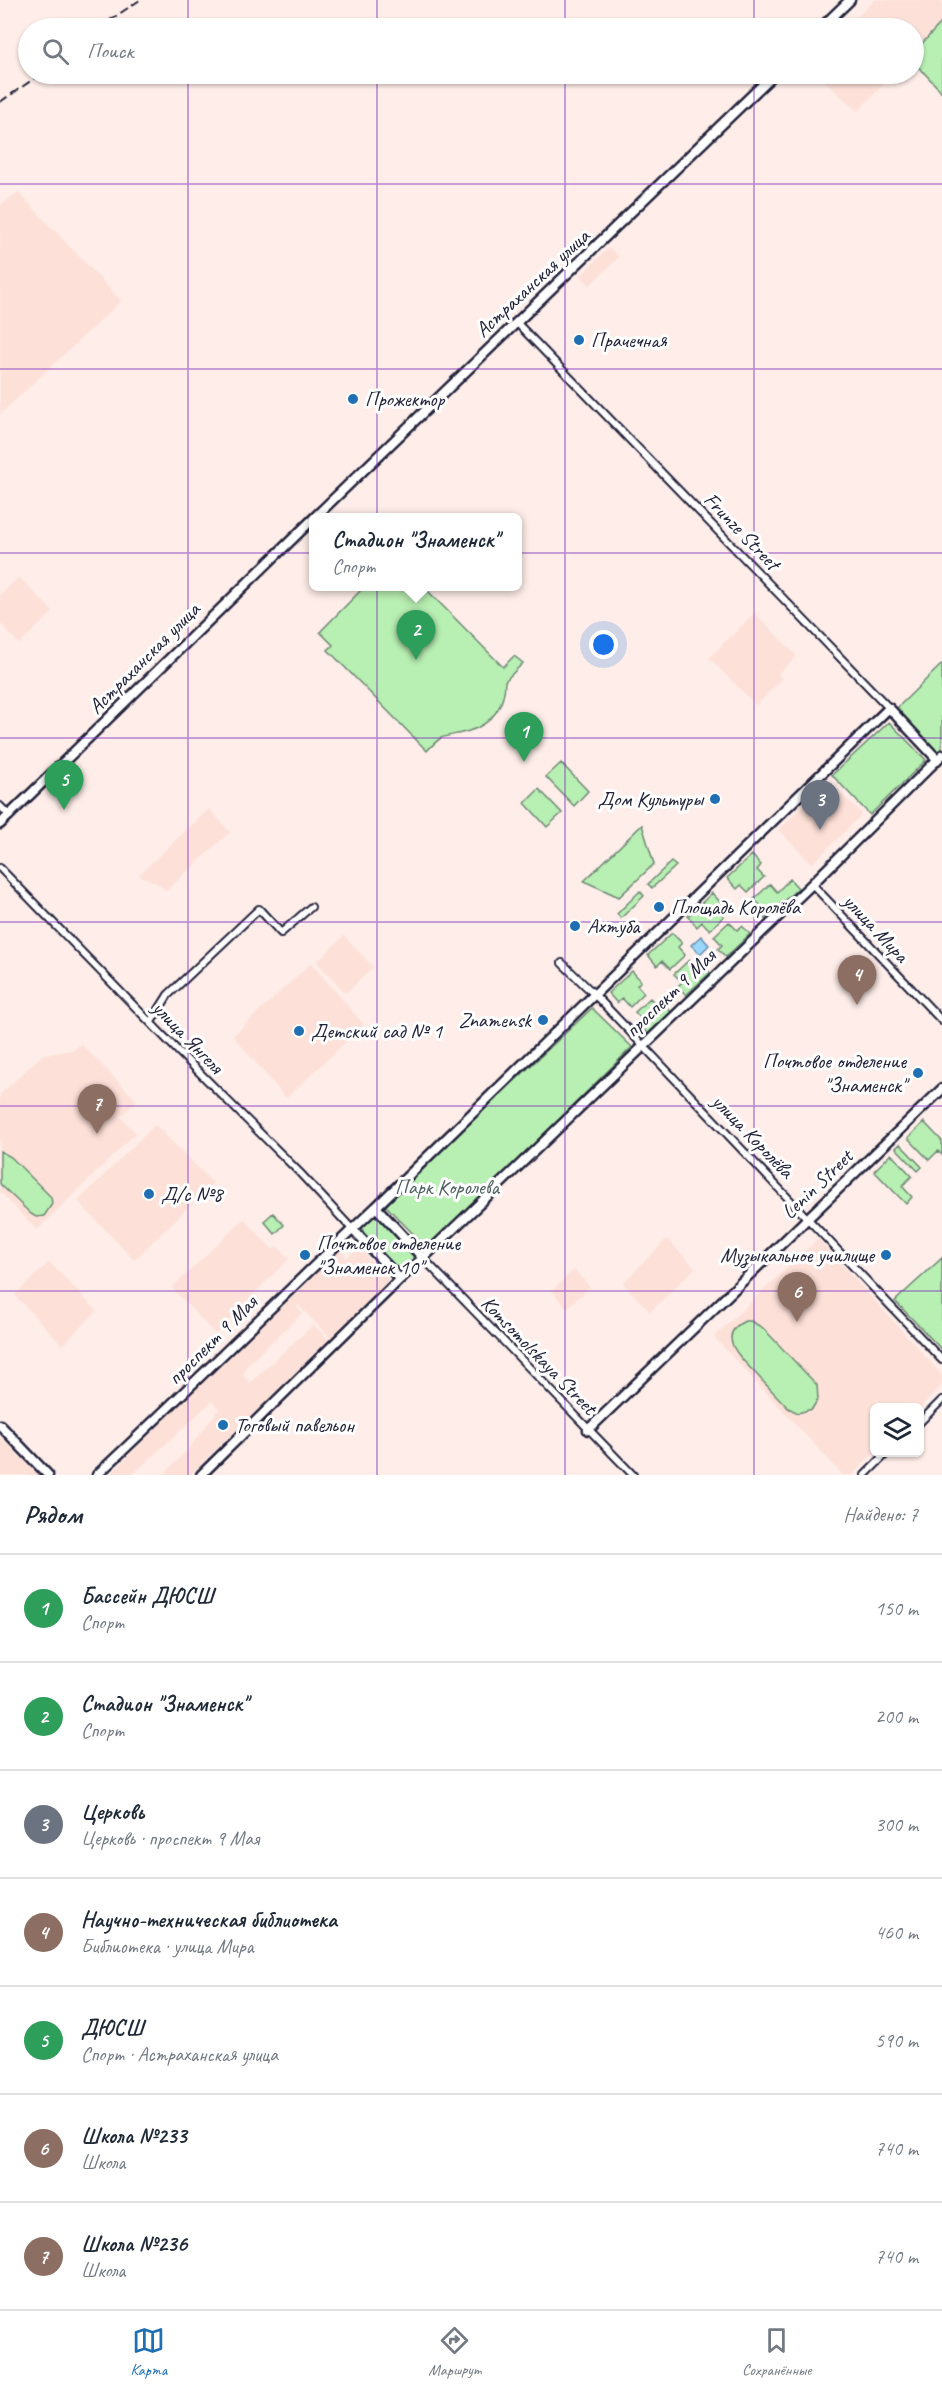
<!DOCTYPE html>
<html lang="ru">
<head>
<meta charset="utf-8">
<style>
	:root { --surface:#fff; --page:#f2f2f3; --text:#1f2937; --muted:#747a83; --line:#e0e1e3; --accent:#1f6fb2 }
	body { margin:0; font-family:Caveat,sans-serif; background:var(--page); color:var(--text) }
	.controls { position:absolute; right:18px; bottom:18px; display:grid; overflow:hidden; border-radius:9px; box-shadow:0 2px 4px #0004 }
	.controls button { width:54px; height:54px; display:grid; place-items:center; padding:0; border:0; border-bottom:2px solid var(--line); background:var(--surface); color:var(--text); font:30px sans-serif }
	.you { position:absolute; left:604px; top:645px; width:21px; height:21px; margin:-15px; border:4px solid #fff; border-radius:50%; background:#1a73e8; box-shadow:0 0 0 9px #1a73e833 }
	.badge { display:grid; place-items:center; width:39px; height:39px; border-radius:50%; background:var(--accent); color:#fff; font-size:20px; font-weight:700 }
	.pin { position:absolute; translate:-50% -50px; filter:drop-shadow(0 2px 3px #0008) }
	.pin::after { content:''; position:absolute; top:32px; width:21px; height:18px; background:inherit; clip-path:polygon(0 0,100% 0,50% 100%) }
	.popup { position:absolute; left:309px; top:513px; width:213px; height:78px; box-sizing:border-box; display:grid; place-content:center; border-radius:9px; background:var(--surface); filter:drop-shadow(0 2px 4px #0005); font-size:20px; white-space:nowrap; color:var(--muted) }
	.popup b { font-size:22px; color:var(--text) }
	.popup::after { content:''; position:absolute; left:50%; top:100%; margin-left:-12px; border:12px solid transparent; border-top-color:var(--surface) }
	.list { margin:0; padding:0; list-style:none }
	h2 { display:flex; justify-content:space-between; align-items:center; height:78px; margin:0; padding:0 24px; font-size:26px }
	h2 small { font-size:20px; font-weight:400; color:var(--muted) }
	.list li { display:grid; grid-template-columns:39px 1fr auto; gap:18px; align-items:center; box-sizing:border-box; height:108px; padding:0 24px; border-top:2px solid var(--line) }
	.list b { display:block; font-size:22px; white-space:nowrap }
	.list p { margin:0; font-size:20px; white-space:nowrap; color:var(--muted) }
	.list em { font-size:20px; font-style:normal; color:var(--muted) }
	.icon { flex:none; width:33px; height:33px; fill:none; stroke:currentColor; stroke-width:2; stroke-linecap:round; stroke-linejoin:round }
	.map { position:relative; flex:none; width:942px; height:1475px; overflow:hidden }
	.search { position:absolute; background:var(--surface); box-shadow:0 2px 4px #0004; left:18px; right:18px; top:18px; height:66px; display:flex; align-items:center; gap:15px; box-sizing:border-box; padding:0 21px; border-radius:33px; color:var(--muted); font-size:22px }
	.sheet { height:834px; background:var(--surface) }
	nav { display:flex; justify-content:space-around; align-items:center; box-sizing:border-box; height:84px; border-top:2px solid var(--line); background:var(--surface); font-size:16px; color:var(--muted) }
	nav a { display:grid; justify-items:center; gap:3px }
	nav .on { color:var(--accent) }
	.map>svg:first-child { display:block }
</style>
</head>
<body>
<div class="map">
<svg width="942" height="1475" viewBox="0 0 942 1475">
	<rect width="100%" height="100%" fill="#feede8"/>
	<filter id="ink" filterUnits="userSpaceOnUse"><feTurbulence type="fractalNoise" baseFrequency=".0167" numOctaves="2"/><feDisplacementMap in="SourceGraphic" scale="12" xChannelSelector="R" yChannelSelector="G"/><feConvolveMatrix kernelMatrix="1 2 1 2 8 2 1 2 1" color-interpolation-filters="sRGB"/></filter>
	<g filter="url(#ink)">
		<path fill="#fde0d8" d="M875 0H942V22L914 52V28H845Z
			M817 74H893L858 111Z
			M18 192 121 301 0 414V206Z
			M609 248 619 257 590 285 580 276Z
			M19 577 53 612 19 644 0 623V595Z
			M755 613 797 656 778 674 782 679 756 705 709 658Z
			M828 781 862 814 812 864 779 830Z
			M209 809 230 832 166 891 159 884 139 875Z
			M344 936 373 967 346 993 317 962Z
			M311 963 364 1025 286 1098 233 1036Z
			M81 1044 137 1101 120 1117 136 1133 37 1230 0 1192V1095L42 1055 74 1050Z
			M155 1125 213 1183 134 1260 78 1201Z
			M244 1219 273 1250 277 1246 289 1259 253 1294 261 1303 256 1308 249 1302 215 1334 172 1288Z
			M667 1239 695 1268 650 1312 623 1283Z
			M818 1239 942 1375V1385L920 1408H874V1452L852 1475H843L714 1337Z
			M358 1248 389 1280 331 1338 298 1305 297 1307 302 1313 247 1365 243 1376 250 1383 313 1325 329 1340 190 1475H163L188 1450 219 1409 212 1401 132 1475H110L225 1358 339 1249 347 1258 324 1280Z
			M49 1262 97 1311 62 1345 15 1295Z
			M574 1270 590 1287 567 1308 552 1291Z
			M0 1437 16 1452 41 1475H0Z"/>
		<path fill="#b8efb2" stroke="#6d8876" stroke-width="1.5" d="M942 22V92L914 62V52Z
			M364 587H424L503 667 514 656 523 663 505 681C505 706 492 724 469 731 460 734 449 735 441 738 436 741 431 747 427 751L328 650 333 645 320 632Z
			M942 664V751L935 750 896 709Z
			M889 722 926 760 870 815 832 775Z
			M561 763 588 791 574 806 546 777Z
			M539 789 562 813 547 827 525 803Z
			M642 825 654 864 619 897 584 881Z
			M752 855 761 865 757 870 764 877 748 892 741 885 737 889 727 878Z
			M671 862 676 866 652 888 648 884Z
			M790 879 798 888 765 919 757 911 761 906 754 899 770 884 777 892Z
			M640 891 644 896 621 918 617 914Z
			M712 893 721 903 716 908 724 916 710 930 702 922 697 927 688 916Z
			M729 922 737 930 742 926 750 934 726 957 718 949 722 945 714 936Z
			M672 933 682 943 678 947 685 955 670 969 662 961 657 966 648 955Z
			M689 960 697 968 702 964 710 973 686 995 678 986 682 982 674 974Z
			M632 971 641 981 637 985 644 993 630 1007 622 998 617 1003 608 993Z
			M650 998 658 1007 662 1002 671 1012 648 1034 639 1025 643 1021 635 1012Z
			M592 1008 632 1047 428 1249 384 1204Z
			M924 1122 942 1141V1155L938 1151 929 1160 908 1138Z
			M900 1144 922 1167 918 1171 896 1148Z
			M0 1151 11 1157 51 1197 52 1204 44 1216 36 1217 31 1214 0 1184Z
			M891 1154 912 1176 902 1186 912 1197 906 1204 874 1171Z
			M273 1213 284 1225 275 1234 264 1221Z
			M373 1216 380 1218 414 1253C413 1263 408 1267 398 1269L364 1234 362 1227Z
			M942 1258V1350L895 1301Z
			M745 1321H751L763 1328 817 1385 818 1399 812 1409 798 1413 788 1408C778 1397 768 1387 758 1376 744 1361 713 1336 745 1321Z"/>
		<path fill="#9ad7fb" stroke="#6a8fae" stroke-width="1.5" d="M701 936 709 945 700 954 691 945Z"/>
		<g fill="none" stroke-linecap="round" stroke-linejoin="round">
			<g stroke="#22223b" stroke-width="10">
				<path id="street" d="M516 322 889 708
					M0 806 10 816
					M0 868 177 1050 300 1173 352 1229
					M812 884 942 1021
					M562 963 595 995 942 1360
					M151 1022 168 995 259 909 281 933 311 907
					M423 1258 633 1475
					M920 1422 942 1400
					M865 1475 888 1452"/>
			</g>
			<g stroke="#22223b" stroke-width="13">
				<path id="secondary" d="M821 28 850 0
					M314 518 774 74
					M0 824 314 518
					M376 1207 889 708 937 759
					M423 1258 812 884 942 755
					M0 1425 48 1475
					M588 1430 942 1089
					M97 1475C191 1387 282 1296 376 1207L423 1258 400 1279 352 1229
					M201 1475 400 1279"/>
			</g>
			<use href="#street" stroke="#fff" stroke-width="6"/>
			<use href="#secondary" stroke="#fff" stroke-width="8"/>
			<path stroke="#22223b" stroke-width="2" stroke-dasharray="9 4.5" stroke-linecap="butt" d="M98 28 140 0
				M0 102 41 74"/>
		</g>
	</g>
	<path fill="none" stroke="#7b2cbf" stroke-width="1.5" stroke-opacity="0.55" d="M188 0V28M377 0V28M565 0V28M754 0V28M188 74V1475M377 74V1475M565 74V1475M754 74V1475M0 184H942M0 369H942M0 553H942M0 738H942M0 922H942M0 1106H942M0 1291H942"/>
	<g fill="#1f6fb2" stroke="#fff" stroke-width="2">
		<circle cx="579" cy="340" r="6"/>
		<circle cx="353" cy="399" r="6"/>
		<circle cx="715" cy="799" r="6"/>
		<circle cx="659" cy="907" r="6"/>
		<circle cx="575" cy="926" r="6"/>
		<circle cx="543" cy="1020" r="6"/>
		<circle cx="299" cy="1031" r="6"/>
		<circle cx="918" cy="1073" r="6"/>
		<circle cx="149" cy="1194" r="6"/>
		<circle cx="305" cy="1255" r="6"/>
		<circle cx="886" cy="1255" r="6"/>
		<circle cx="223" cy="1425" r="6"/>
	</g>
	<g text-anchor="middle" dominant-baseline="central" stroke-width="6" stroke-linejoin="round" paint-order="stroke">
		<g font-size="21" fill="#22223b" stroke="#fff">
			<text transform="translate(532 283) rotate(-43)">Астраханская улица</text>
			<text transform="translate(742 531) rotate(46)">Frunze Street</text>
			<text transform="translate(144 658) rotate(-45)">Астраханская улица</text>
			<text transform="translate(876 928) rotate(47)">улица Мира</text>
			<text transform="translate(670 993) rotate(-44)">проспект 9 Мая</text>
			<text transform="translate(188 1037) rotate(46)">улица Янгеля</text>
			<text transform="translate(753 1136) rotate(46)">улица Королёва</text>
			<text transform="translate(817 1184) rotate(-44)">Lenin Street</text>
			<text transform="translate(212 1340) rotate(-45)">проспект 9 Мая</text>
			<text transform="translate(539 1355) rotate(46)">Komsomolskaya Street</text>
		</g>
		<g font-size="21" fill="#22223b" stroke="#fff" text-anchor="start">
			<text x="591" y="340">Прачечная</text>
			<text x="365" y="399">Прожектор</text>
			<text x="703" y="799" text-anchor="end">Дом Культуры</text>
			<text x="671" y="907">Площадь Королёва</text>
			<text x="587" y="926">Ахтуба</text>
			<text x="531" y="1020" text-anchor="end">Znamensk</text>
			<text x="311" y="1031">Детский сад № 1</text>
			<text x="906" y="1061" text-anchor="end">Почтовое отделение<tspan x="906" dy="24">"Знаменск"</tspan></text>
			<text x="161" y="1194">Д/с №8</text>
			<text x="317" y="1243">Почтовое отделение<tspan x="317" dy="24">"Знаменск 10"</tspan></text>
			<text x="874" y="1255" text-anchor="end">Музыкальное училище</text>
			<text x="235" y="1425">Тоговый павельон</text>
		</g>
		<g font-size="21" fill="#4f605f" stroke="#fff">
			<text x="447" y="1187">Парк Королева</text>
		</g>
	</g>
</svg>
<div class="controls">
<button><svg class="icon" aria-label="layers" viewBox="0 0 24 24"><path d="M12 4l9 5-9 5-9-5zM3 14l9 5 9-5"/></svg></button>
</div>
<div class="you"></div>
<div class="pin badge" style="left:524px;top:762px;background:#2e9e5b">1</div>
<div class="pin badge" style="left:416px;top:660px;background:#2e9e5b">2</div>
<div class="popup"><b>Стадион &quot;Знаменск&quot;</b>Спорт</div>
<div class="pin badge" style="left:820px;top:830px;background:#6b7280">3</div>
<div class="pin badge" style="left:857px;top:1005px;background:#8d6e63">4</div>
<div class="pin badge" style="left:64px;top:810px;background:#2e9e5b">5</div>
<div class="pin badge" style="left:797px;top:1322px;background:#8d6e63">6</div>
<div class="pin badge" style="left:97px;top:1134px;background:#8d6e63">7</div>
<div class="search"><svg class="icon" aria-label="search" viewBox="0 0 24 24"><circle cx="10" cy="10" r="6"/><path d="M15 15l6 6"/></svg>Поиск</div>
</div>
<section class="sheet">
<h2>Рядом<small>Найдено: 7</small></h2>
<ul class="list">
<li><span class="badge" style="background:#2e9e5b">1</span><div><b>Бассейн ДЮСШ</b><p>Спорт</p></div><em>150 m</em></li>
<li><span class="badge" style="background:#2e9e5b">2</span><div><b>Стадион &quot;Знаменск&quot;</b><p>Спорт</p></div><em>200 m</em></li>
<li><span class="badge" style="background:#6b7280">3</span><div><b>Церковь</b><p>Церковь · проспект 9 Мая</p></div><em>300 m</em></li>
<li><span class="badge" style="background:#8d6e63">4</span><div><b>Научно-техническая библиотека</b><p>Библиотека · улица Мира</p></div><em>460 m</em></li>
<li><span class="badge" style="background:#2e9e5b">5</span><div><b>ДЮСШ</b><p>Спорт · Астраханская улица</p></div><em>590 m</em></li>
<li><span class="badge" style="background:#8d6e63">6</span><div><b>Школа №233</b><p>Школа</p></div><em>740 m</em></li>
<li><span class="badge" style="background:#8d6e63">7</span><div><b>Школа №236</b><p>Школа</p></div><em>740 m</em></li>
</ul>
</section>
<nav>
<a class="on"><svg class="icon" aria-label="map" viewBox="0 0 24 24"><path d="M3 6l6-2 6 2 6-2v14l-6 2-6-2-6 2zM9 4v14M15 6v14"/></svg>Карта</a>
<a><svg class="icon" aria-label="directions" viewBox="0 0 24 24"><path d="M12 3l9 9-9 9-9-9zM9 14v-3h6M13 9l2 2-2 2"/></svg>Маршрут</a>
<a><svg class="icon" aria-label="saved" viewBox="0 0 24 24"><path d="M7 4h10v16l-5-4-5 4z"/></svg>Сохранённые</a>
</nav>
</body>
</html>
